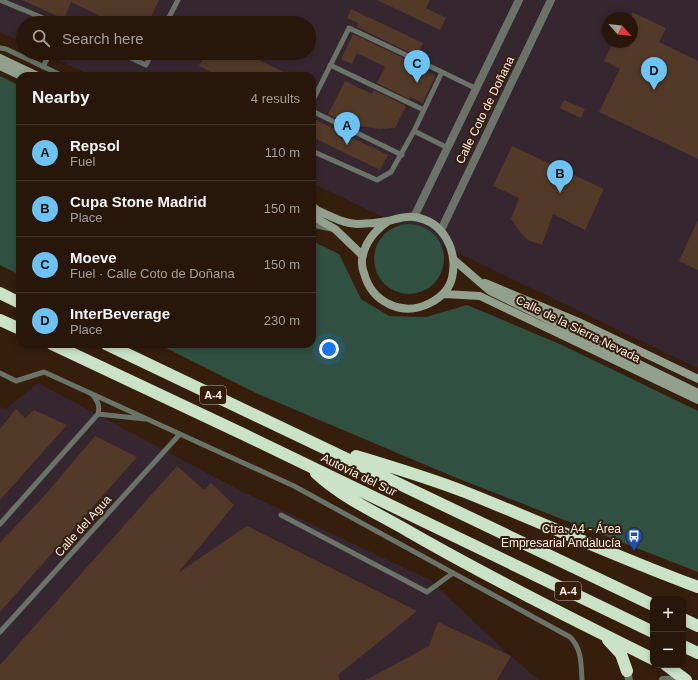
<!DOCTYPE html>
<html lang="en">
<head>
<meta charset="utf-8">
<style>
	:root { --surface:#28160a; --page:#301f13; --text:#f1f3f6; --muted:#a59f9c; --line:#44352b; --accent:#6cc3f2 }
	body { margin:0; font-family:Arial,sans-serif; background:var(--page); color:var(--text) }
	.controls { position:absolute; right:12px; bottom:12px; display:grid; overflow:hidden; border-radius:8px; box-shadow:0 2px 6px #0003 }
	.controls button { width:36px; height:36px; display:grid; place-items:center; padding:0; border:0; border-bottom:1px solid var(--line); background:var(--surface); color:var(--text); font:20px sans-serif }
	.compass { position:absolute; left:602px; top:12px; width:36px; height:36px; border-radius:50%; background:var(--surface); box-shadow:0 2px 6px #0003; rotate:117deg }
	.you { position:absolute; left:329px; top:349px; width:14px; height:14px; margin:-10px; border:3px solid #fff; border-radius:50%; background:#1a73e8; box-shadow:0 0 0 6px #1a73e833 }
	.badge { display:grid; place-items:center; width:26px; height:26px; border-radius:50%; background:var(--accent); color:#111; font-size:13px; font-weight:700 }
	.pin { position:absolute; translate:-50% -33px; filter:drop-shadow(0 1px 2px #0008) }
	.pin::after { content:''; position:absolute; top:21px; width:14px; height:12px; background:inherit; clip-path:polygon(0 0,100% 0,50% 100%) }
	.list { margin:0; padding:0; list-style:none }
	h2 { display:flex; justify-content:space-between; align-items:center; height:52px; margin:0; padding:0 16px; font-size:17px }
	h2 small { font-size:13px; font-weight:400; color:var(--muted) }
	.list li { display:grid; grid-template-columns:26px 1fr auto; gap:12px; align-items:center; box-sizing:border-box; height:56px; padding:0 16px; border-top:1px solid var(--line) }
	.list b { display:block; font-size:15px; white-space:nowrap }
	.list p { margin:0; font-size:13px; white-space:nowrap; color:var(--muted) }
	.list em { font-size:13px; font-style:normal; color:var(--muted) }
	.icon { flex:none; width:22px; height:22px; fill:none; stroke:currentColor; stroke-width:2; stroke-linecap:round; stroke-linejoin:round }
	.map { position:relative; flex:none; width:698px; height:680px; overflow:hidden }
	.search { position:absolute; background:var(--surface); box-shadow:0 2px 6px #0003; left:16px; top:16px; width:300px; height:44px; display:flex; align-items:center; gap:10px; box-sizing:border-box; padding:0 14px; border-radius:22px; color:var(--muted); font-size:15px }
	.panel { position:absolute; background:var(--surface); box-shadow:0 2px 6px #0003; left:16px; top:72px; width:300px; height:276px; border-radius:12px }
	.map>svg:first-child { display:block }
</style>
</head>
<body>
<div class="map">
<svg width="698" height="680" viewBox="0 0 698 680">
	<rect width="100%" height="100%" fill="#361e0d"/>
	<path fill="#362630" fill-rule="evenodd" d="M0 0H698V368L312 183V76H92L44 53H309V23H23V43L0 32ZM608 18H632V42H608Z
		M38 383 235 488 430 580 507 653 539 680H0V407L6 409Z"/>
	<path fill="#305041" d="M0 76 20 86V275L0 265Z
		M374 259a35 35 0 1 1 70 0a35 35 0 1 1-70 0Z
		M312 241 339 254 361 299 389 316 426 317 467 305 562 345 698 411V572L454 477 258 394 158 344H312Z"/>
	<path fill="#533927" d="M22 0H159L148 23H115L71 2 64 19Z
		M377 0H430L426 8 446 18 440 30Z
		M351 9 423 43 417 56 357 27 358 23 347 18Z
		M632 12 666 28 659 42 698 61V159L599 112 620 69 604 61 613 42H632Z
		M353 34 414 63 413 65 435 76 423 103 410 97 409 99 377 83 385 67 357 53 352 64 341 59Z
		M206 53H244L292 76H219L199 66Z
		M345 81 372 94 374 90 406 106 395 128 380 129 351 125 328 114Z
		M564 100 585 109 581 118 560 108Z
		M312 118 388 155 380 170 312 137Z
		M512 146 604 189 585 230 553 214 542 245 528 240 520 232 511 219 519 198 493 186Z
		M698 220V270L679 261Z
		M16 409 25 418 34 410 67 425 0 500V429Z
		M95 436 137 457 0 612V543L44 496Z
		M177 466 204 490 211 483 234 505 178 573 247 526 417 611 338 675 340 680H0V665Z
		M438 622 511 656 497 680H366L429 646Z"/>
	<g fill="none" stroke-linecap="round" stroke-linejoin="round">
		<path stroke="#6a7368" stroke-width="5" d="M0 0 55 23
			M166 23 178 0
			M0 48 6 49 63 76
			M120 53 146 65 152 53
			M330 65 424 110
			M43 67 50 53
			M312 102 349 28 442 72
			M312 111 402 155
			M414 131 442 72 477 89
			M312 151 377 180 391 172 414 131 448 148
			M312 203 318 209
			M312 225 331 229
			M0 373 16 381 44 372 294 486 570 637C582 649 581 664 582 680
			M92 394C98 401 100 406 98 414
			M281 515 427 592 453 573
			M0 524 98 414 145 419
			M0 632 180 434"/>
		<path stroke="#6a7368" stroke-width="8" d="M627 671 629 680
			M663 680 684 679"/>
		<path stroke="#6a7368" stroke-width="8" d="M414 217 519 0
			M441 230 551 0"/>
		<path stroke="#91a18e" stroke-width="8" d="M0 58 38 76
			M0 66 21 76
			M312 208C326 214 341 223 357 224 367 224 378 223 388 221 397 219 404 216 414 217 444 221 458 251 452 278 449 290 440 298 430 303 403 317 372 303 364 273 362 268 361 260 363 255 366 241 376 230 387 222
			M312 216 335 229 362 255
			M453 259 490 291 698 393
			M485 283 581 323 698 379
			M444 294 480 296 698 400"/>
		<path stroke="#cae3c7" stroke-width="12" d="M0 293 20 303
			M0 320 20 329
			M52 344 245 435 653 632
			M106 344 653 605
			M356 456C392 467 429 478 465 492 543 523 619 558 698 587
			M316 473C343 498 377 513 408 531 488 577 570 618 653 659
			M683 619 698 626
			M608 640 621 654 627 671
			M683 646 698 653
			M666 665 686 680"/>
	</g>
	<defs>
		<g id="bus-pin" transform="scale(0.9)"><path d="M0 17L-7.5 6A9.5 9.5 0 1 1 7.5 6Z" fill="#1a4fb4" stroke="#361e0d"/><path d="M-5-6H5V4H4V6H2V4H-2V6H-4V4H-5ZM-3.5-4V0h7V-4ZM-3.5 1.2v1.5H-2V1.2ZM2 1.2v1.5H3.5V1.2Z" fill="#fff"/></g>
	</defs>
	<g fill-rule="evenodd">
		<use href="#bus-pin" x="634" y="536"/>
	</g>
	<g text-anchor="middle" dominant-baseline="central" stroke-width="4" stroke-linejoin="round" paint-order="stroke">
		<g fill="#361e0d" stroke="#c1b1a6" stroke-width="1">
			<rect x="200" y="386" width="26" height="18" rx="3"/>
			<rect x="555" y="582" width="26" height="18" rx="3"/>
		</g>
		<g font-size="11" font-weight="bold" fill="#fdf0e7">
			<text x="213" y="395">A-4</text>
			<text x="568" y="591">A-4</text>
		</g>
		<g font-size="12" fill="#fdf0e7" stroke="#361e0d">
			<text transform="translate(485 110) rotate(-64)">Calle Coto de Doñana</text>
			<text transform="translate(578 329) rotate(26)">Calle de la Sierra Nevada</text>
			<text transform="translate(359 475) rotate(26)">Autovía del Sur</text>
			<text transform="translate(83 526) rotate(-48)">Calle del Agua</text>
		</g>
		<g font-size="12" fill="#fdf0e7" stroke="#361e0d" text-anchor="end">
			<text x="621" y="529">Ctra. A4 - Área<tspan x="621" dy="14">Empresarial Andalucía</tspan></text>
		</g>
	</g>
</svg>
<div class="controls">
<button>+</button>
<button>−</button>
</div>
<svg class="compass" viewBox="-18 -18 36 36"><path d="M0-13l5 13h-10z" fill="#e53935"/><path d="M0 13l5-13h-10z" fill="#a59f9c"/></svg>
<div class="you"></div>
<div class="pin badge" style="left:347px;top:145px">A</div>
<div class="pin badge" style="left:560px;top:193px">B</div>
<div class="pin badge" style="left:417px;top:83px">C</div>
<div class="pin badge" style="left:654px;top:90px">D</div>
<div class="search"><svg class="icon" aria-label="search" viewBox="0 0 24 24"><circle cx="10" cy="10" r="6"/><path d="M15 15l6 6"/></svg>Search here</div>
<section class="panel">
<h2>Nearby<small>4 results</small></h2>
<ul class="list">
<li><span class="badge">A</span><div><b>Repsol</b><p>Fuel</p></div><em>110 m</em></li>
<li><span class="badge">B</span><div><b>Cupa Stone Madrid</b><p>Place</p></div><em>150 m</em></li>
<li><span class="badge">C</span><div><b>Moeve</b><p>Fuel · Calle Coto de Doñana</p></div><em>150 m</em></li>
<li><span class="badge">D</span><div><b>InterBeverage</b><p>Place</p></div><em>230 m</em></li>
</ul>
</section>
</div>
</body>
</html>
